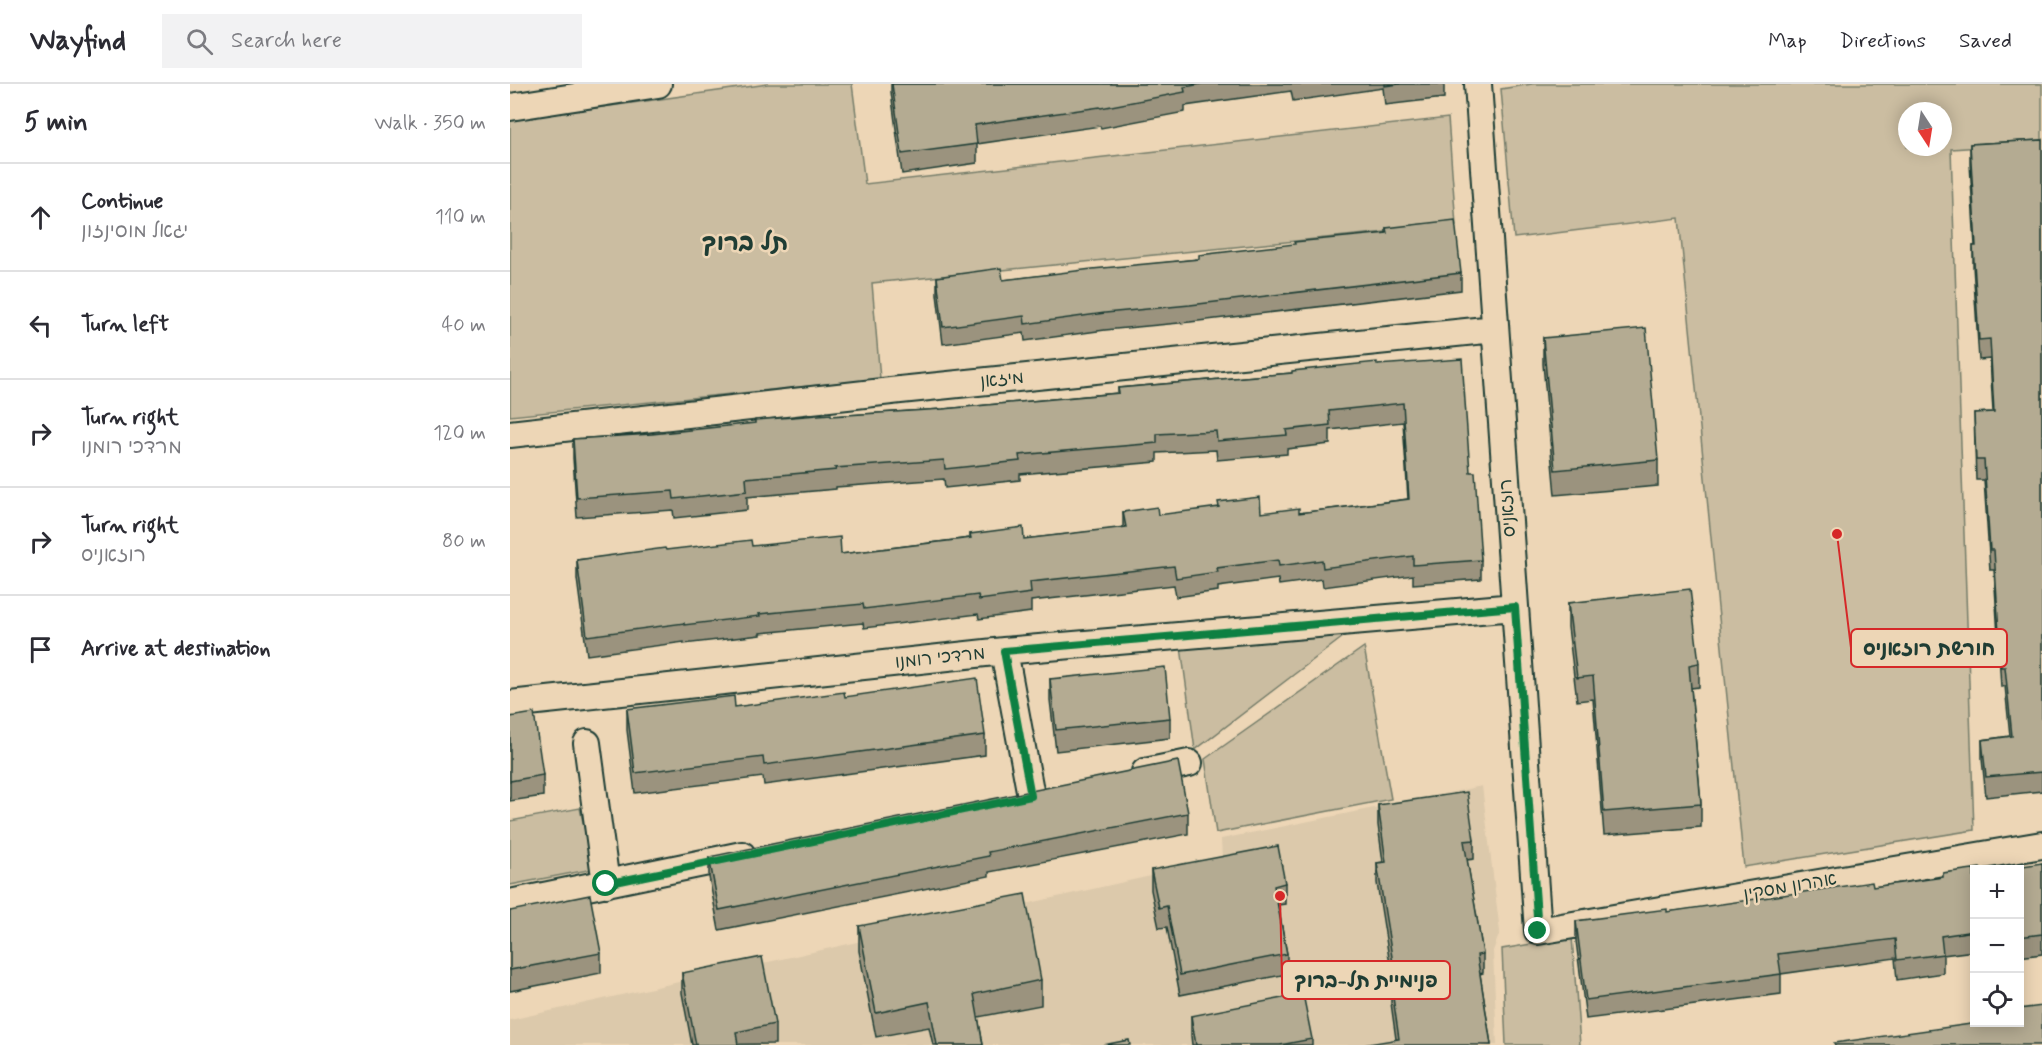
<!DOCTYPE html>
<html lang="en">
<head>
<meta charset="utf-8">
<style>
	:root { --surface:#fff; --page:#f2f2f3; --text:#2b2b33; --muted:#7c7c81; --line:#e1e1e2 }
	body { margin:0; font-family:Mynerve,"Playpen Sans Hebrew",sans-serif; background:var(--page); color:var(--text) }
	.controls { position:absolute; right:18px; bottom:18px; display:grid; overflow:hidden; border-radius:0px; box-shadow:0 3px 15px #0003 }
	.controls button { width:54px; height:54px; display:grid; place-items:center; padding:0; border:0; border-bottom:2px solid var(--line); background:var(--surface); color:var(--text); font:30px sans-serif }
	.compass { position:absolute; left:1388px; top:18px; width:54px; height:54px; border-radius:50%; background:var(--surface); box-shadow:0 3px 15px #0003; rotate:168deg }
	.stop { position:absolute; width:18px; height:18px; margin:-14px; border:4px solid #0b8043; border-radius:50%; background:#fff }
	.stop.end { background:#0b8043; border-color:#fff; box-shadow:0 2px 6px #0008 }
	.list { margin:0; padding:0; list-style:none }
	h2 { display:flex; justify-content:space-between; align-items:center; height:78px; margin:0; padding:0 24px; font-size:26px }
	h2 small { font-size:20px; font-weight:400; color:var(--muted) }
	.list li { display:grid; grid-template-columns:39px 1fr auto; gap:18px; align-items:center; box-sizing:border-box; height:108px; padding:0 24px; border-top:2px solid var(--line) }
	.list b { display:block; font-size:22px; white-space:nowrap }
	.list p { margin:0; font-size:20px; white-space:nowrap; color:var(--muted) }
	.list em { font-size:20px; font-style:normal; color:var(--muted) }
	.icon { flex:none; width:33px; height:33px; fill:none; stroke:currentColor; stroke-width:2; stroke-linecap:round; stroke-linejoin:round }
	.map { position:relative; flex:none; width:1532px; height:961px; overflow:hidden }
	header { display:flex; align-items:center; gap:36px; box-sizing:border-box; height:84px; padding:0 30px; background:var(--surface); border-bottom:2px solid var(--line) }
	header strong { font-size:28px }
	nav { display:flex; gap:33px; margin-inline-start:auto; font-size:21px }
	.search { width:420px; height:54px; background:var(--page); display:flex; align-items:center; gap:15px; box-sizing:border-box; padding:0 21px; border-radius:0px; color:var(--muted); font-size:22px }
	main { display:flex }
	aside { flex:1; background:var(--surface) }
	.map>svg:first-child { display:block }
</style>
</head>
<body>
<header>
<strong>Wayfind</strong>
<div class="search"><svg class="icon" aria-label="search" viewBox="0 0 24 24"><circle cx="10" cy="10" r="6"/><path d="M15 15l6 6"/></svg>Search here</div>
<nav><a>Map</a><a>Directions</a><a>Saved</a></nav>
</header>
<main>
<aside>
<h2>5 min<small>Walk · 350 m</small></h2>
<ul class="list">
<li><svg class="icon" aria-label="ahead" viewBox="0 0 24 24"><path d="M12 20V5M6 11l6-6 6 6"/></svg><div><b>Continue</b><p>יגאל מוסינזון</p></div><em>110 m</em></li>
<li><svg class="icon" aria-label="left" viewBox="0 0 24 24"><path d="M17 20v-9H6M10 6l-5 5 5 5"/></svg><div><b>Turn left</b></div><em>40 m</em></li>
<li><svg class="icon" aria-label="right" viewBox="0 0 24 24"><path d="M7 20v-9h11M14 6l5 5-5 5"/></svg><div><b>Turn right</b><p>מרדכי רומנו</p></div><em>120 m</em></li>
<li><svg class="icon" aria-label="right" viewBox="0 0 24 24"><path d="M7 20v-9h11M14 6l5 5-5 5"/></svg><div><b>Turn right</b><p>רוזאניס</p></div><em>80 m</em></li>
<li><svg class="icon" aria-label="arrive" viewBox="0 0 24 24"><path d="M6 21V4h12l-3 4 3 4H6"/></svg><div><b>Arrive at destination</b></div></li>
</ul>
</aside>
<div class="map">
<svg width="1532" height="961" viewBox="0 0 1532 961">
	<rect width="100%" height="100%" fill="#edd6b6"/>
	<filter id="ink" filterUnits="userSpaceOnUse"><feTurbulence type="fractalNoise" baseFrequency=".0167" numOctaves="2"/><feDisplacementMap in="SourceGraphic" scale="12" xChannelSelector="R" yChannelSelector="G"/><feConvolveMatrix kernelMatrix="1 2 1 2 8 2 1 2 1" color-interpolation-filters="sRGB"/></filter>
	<g filter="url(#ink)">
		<path fill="#dcc9ab" d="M972 702 990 848 983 867 987 961H0V936L712 776 711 755Z"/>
		<path fill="#cbbda1" stroke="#757d6a" stroke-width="1.5" fill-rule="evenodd" d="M258 0H342L355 100 938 34 946 141 362 199 370 295 0 332V36Z
			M1022 0H1532V59L1441 65 1464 746 1234 783 1169 134 1004 154 991 5ZM1397 27H1433V63H1397Z
			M837 550 685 666 671 563Z
			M854 563 881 715 706 749 695 675Z
			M70 724 83 785 0 801V737Z
			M1062 853 1070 961H996L992 865Z"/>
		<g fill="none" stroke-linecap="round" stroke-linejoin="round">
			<g stroke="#1f3d34" stroke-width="30">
				<path id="minor" d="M968 0 1028 847 1532 761
					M0 23 148 0
					M0 350 390 306 985 245
					M494 567 521 712
					M0 620 494 567 1005 523
					M77 659 96 800
					M635 688 679 679
					M0 819 232 771"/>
			</g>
			<use href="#minor" stroke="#edd6b6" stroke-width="26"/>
		</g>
		<path fill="#9b937e" stroke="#1f3d34" stroke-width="1.5" d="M381 0H934V14L875 21 873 4 783 17 781 7 675 22V28L591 44 590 42 467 60V79L392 90 381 8Z
			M1532 56V707L1476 713 1472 675V656L1500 652 1495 602 1491 603 1484 486H1480L1474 396H1466L1464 329 1483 328 1480 275 1469 276 1463 182V162H1465L1460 80V60Z
			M876 144 951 189V206L680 238 595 246 515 257 514 249 433 260 427 210V193L493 196 689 175 876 149Z
			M1033 254 1148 376V402L1045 411 1033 280Z
			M867 281 960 388 971 476V495L903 500V491L813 503 812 495 769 501 768 495 708 503V507L666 513 664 501 521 517V528L469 535 468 530 354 544 353 539 250 549V551L174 560V558L77 571 67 495V476L156 466 242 462 331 470 460 454V450L514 455 613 444V428L648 431 789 429 898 415 893 338 820 346V360L777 365V370L707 376 706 366 647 369V378L510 390V396L435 404 434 395 326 403V405L237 413V426L164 434 163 426 67 433 63 374V355L142 350 321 332 433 325 608 309V304L782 289Z
			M1058 519 1189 579V603L1181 604 1191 720V743L1094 751 1083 615 1067 617 1058 543Z
			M540 595 660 634V654L546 667 540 616Z
			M335 613 475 651V671L254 701 253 693 125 709 117 646V625L225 623Z
			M0 633 33 691V712L0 717Z
			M868 721 964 756V775L957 776 973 870V889L970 890 981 961 886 955 881 919V899H883L867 799V779L873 778 868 741Z
			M678 729V750L479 788V792L209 846 199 793V773Z
			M1532 779V870L1509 873V786Z
			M641 786 775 799V820L768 821 777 870V890L670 911 657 843 649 844 641 806Z
			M1464 786V867L1433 871V889L1387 896 1385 874 1271 890V910L1076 935 1066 857V837L1157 828 1363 803 1433 793V789Z
			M0 827 91 869V889L0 907Z
			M349 842 531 896V921L468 933 473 961H423L419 943 366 953 349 867Z
			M172 889 265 940V960L182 961 172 909Z
			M681 932 802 955V961H682L681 952Z"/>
		<path fill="#b4ab92" stroke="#1f3d34" stroke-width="1.5" d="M382 0H692L674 3 675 8 591 24 590 23 465 41 467 60 392 70Z
			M875 0H890L875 2Z
			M1532 56V688L1476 693 1472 656 1502 652 1495 583H1491L1484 466H1480L1474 376H1466L1464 329 1484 328 1480 255 1469 256 1463 162H1466L1460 60Z
			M945 136 951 189 680 221 595 229 515 240 514 232 433 243 427 193 491 184 493 196 582 185 689 175V171L785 160 784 158 877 149 876 144Z
			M1136 244 1148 376 1045 386 1033 254Z
			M952 275 960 388H965L971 476 903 481V472L813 484 812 476 769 482 768 476 707 484 708 488 666 494 664 482 520 498 521 509 469 516 468 511 354 525 353 520 249 530 250 532 174 541V539L77 552 67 476 155 464 156 466 241 456 242 462 330 453 331 470 461 454 460 450 513 443 514 455 616 443 613 428 647 423 648 431 709 423 708 418 750 413 751 429 789 424V429L899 415 893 319 819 327 820 341 776 346 777 351 707 357 706 347 647 350V359L509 371 510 377 435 385 434 376 325 384 326 386 236 394 237 407 164 415 163 407 67 414 63 355 142 350 245 339V336L321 330V332L433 325 609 309 608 304 782 289V287L867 278V281Z
			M1180 505 1189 579 1179 581 1191 720 1094 728 1083 592 1067 594 1058 519Z
			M655 583 660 634 546 646 540 595Z
			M467 594 475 651 254 681 253 673 125 689 117 625 224 612 225 623 334 608 335 613Z
			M24 629 33 691 0 697V633Z
			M668 677 678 729 478 768 479 772 209 826 199 773Z
			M957 708 964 756 954 757 973 870 967 871 981 961H853L889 955 881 899 886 898 867 779 876 778 868 721Z
			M768 762 775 799 764 802 777 870 670 891 657 822 649 824 641 786Z
			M1532 779V850L1509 853V786H1486Z
			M1470 784 1471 786H1464V847L1431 852 1433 870 1387 876 1385 855 1268 870 1271 890 1076 916 1066 837 1157 825V828L1362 798 1363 803 1433 793V789Z
			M515 810 531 896 464 910 473 961H427L419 918 366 929 349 842Z
			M80 811 91 869 0 886V827Z
			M252 873 265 940 226 948 228 961H186L172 889Z
			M793 910 802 955 770 961H686L681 932Z
			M1532 922V961H1325L1324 959 1468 939H1509V925Z
			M619 956 620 961H593Z"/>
	</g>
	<g fill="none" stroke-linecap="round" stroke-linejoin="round" filter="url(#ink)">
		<path stroke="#0b8043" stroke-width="8" d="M96 800 521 712 494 567 1005 523 1028 847"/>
	</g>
	<g text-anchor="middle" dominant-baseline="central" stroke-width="5" stroke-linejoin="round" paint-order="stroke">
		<g font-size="18" fill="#1f3d34" stroke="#edd6b6">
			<text transform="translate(492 296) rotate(-6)">מיזאן</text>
			<text transform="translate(998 424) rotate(-94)">רוזאניס</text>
			<text transform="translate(430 574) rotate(-6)">מרדכי רומנו</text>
			<text transform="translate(1280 803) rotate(-10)">אהרון מסקין</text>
		</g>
		<g font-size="24" font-weight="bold" fill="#1f3d34" stroke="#edd6b6">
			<text x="235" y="159">תל ברוך</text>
		</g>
	</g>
	<path fill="none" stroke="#d62828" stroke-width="2" d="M1327 450L1341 564M770 812L772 896"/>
	<g fill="#d62828" stroke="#edd6b6" stroke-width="2">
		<circle cx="1327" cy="450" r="6"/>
		<circle cx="770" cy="812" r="6"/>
	</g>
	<g fill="#edd6b6" stroke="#d62828" stroke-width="2">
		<rect x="1341" y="545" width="156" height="38" rx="6"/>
		<rect x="772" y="877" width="168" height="38" rx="6"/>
	</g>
	<g font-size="20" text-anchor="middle" font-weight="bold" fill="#1f3d34">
		<text x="1419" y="571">חורשת רוזאניס</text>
		<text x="856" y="903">פנימיית תל-ברוך</text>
	</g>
</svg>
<div class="controls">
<button>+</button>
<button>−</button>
<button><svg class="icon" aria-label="locate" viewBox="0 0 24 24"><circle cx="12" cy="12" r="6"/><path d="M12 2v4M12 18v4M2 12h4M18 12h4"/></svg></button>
</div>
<svg class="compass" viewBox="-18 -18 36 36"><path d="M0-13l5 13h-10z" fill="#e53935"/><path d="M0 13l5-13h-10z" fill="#7c7c81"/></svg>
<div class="stop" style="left:96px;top:800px"></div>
<div class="stop end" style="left:1028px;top:847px"></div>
</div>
</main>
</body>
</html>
